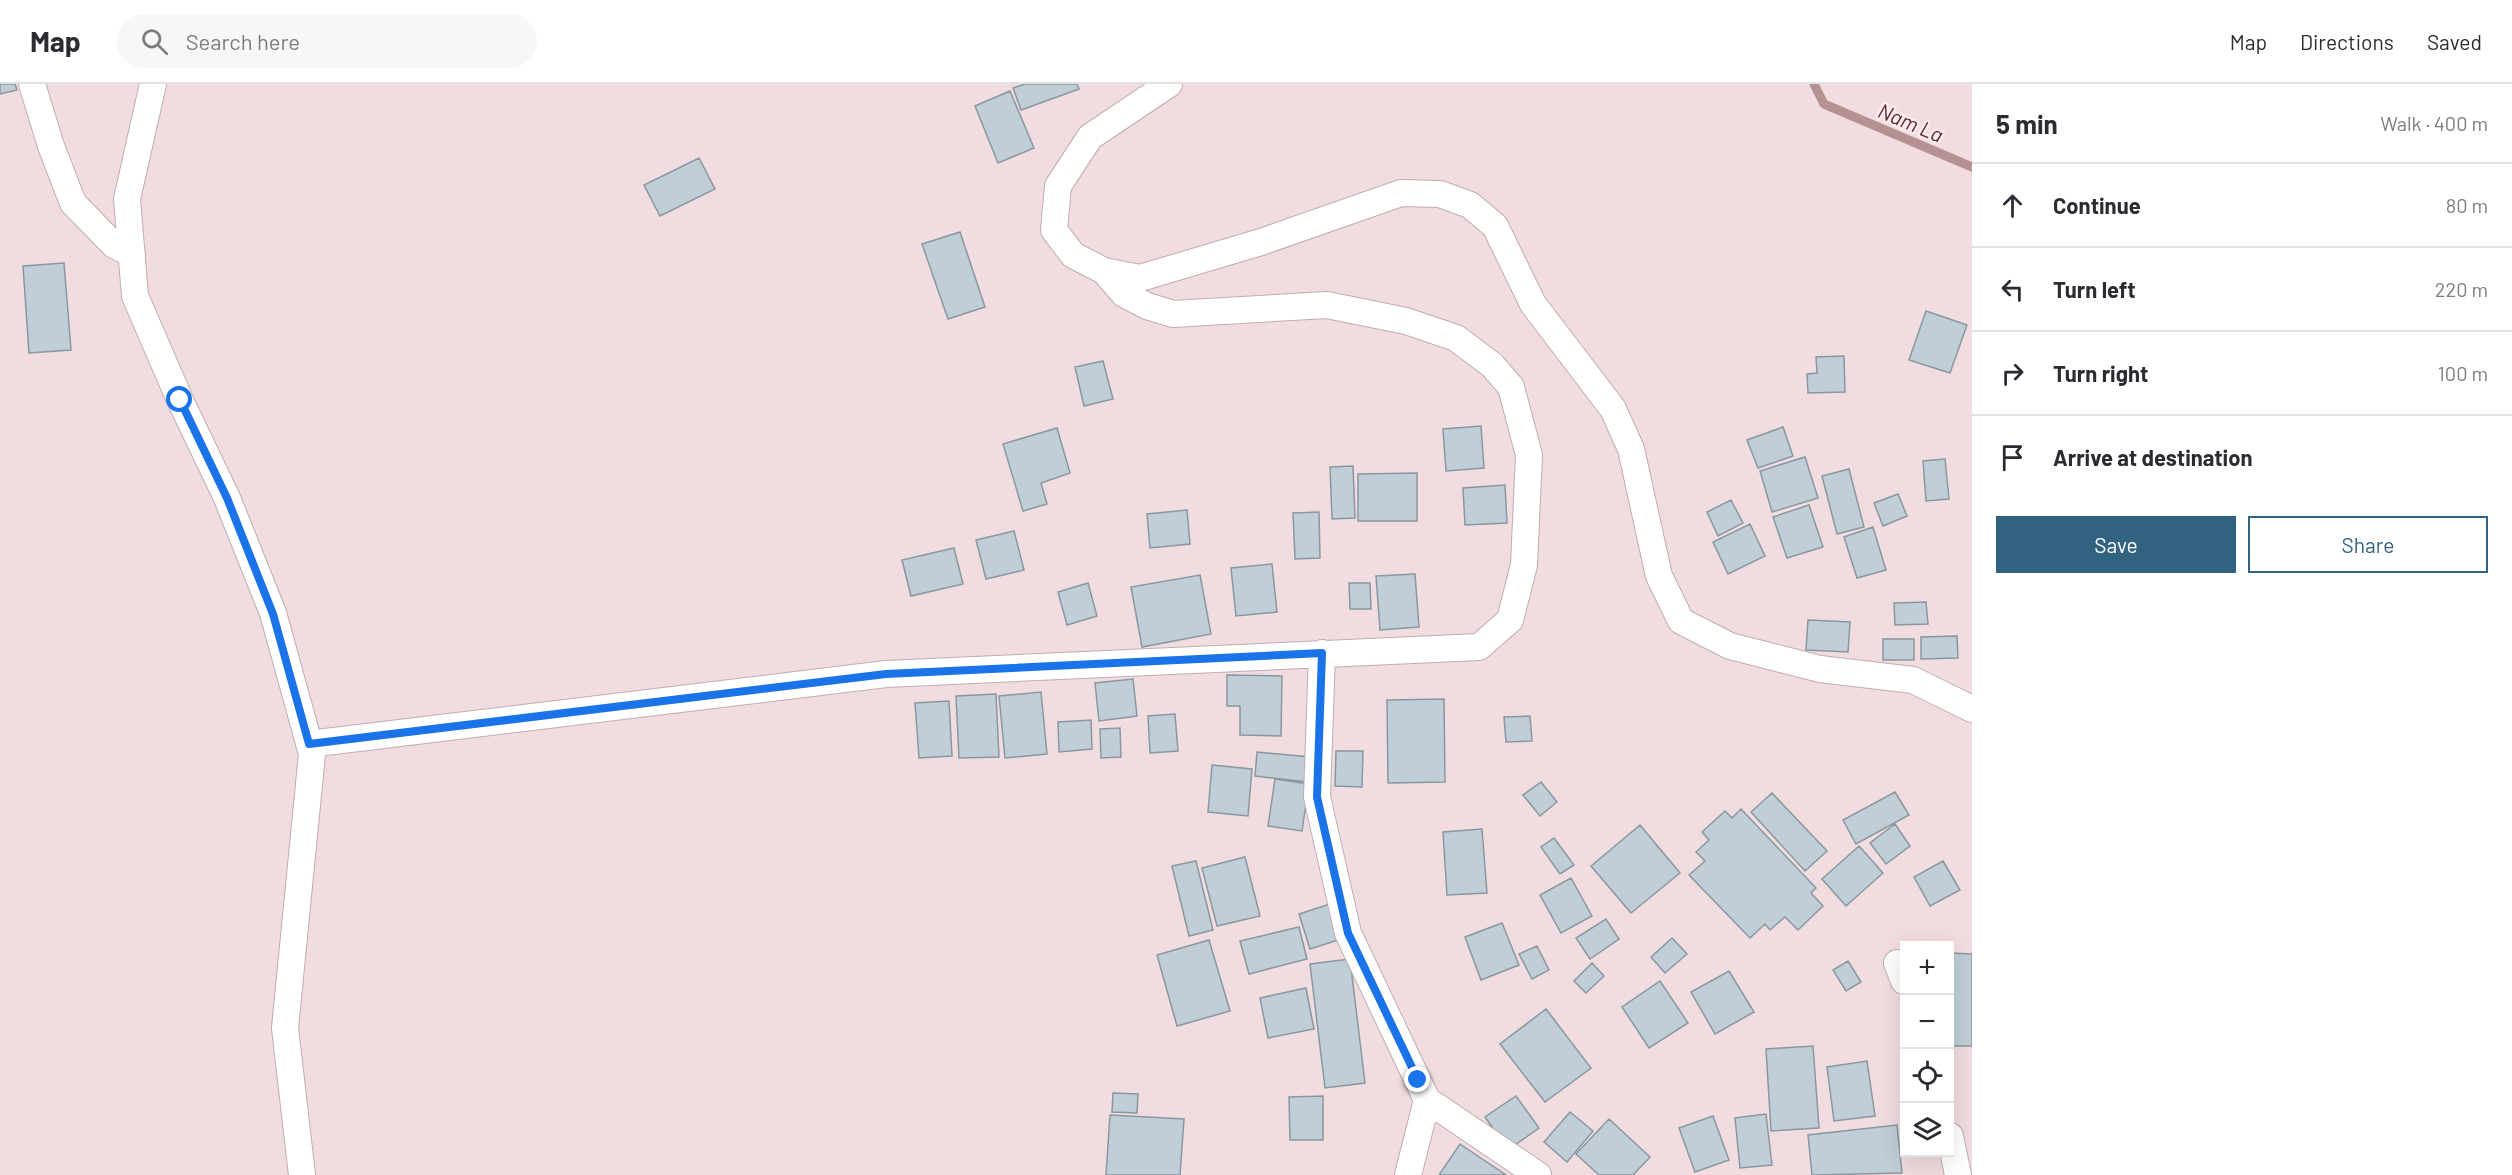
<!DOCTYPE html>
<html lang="en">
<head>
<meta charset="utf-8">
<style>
	:root { --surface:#fff; --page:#f7f7f7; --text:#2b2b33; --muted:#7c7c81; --line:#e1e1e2; --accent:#316381 }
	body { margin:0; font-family:Barlow,sans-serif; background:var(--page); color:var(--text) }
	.controls { position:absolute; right:18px; bottom:18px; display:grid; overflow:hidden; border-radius:0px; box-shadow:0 6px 24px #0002 }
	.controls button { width:54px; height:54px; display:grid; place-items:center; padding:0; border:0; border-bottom:2px solid var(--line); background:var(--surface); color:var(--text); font:30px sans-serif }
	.stop { position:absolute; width:18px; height:18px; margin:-14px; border:4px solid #1a73e8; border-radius:50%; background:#fff }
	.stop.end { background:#1a73e8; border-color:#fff; box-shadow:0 2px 6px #0008 }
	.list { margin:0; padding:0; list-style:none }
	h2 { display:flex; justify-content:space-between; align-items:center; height:78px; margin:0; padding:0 24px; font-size:26px }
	h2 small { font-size:20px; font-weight:400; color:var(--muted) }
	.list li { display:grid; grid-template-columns:39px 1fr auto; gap:18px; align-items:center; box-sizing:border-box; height:84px; padding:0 24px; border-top:2px solid var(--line) }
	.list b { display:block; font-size:22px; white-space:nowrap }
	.list em { font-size:20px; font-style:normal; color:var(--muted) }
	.actions { display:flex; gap:12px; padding:18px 24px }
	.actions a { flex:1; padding:14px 0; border:2px solid var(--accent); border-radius:0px; text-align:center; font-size:21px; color:var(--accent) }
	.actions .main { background:var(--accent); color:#fff }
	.icon { flex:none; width:33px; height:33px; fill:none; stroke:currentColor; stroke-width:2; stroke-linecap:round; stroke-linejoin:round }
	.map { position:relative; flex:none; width:1972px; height:1091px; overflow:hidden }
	header { display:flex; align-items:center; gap:36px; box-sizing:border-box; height:84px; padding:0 30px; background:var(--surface); border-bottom:2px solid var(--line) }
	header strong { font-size:28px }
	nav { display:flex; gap:33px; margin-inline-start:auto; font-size:21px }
	.search { width:420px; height:54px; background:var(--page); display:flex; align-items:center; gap:15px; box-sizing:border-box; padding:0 21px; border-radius:33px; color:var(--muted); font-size:22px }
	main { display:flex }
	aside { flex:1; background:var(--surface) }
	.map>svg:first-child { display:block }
</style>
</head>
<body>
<header>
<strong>Map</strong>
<div class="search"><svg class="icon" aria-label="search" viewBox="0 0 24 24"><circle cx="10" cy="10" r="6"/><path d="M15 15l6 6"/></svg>Search here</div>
<nav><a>Map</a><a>Directions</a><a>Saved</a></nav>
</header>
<main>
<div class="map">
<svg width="1972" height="1091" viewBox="0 0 1972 1091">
	<rect width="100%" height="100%" fill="#f1dddf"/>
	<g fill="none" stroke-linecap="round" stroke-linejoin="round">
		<path stroke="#b59194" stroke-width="9" d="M1814 0 1824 20 1972 83"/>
	</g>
	<path fill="#bfced7" stroke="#8997a0" stroke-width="1.5" d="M0 0H15L17 6 0 10Z
		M1025 0H1077L1079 5 1021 26 1013 4Z
		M1010 7 1034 64 998 79 975 22Z
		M699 74 715 105 660 132 644 101Z
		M960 148 985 223 948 235 922 160Z
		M64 179 71 266 29 269 23 182Z
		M1926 227 1967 241 1950 289 1909 276Z
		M1844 272 1845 308 1808 309 1807 290 1817 289 1816 273Z
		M1103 277 1113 315 1084 322 1075 283Z
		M1481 342 1484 384 1446 387 1443 345Z
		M1783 343 1793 372 1758 384 1747 356Z
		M1057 344 1070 389 1041 399 1047 420 1023 427 1003 360Z
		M1805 373 1818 414 1772 428 1760 387Z
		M1945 375 1949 415 1926 417 1923 377Z
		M1353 382 1355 434 1332 435 1330 383Z
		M1849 385 1864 443 1837 450 1822 392Z
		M1417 389V437H1358V390Z
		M1505 401 1507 439 1465 441 1463 404Z
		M1898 410 1907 432 1883 442 1874 419Z
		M1731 416 1743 439 1718 452 1707 428Z
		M1809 421 1823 463 1787 474 1773 433Z
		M1187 426 1190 460 1150 464 1147 430Z
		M1319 428 1320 474 1295 475 1293 429Z
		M1750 440 1765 472 1728 490 1713 458Z
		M1873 443 1886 486 1857 494 1844 453Z
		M1014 447 1024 486 986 495 976 456Z
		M954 464 963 500 911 512 902 476Z
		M1272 480 1277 528 1236 532 1231 484Z
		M1415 490 1419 543 1380 546 1376 492Z
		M1200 491 1211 550 1142 563 1131 503Z
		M1088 499 1097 532 1067 541 1058 508Z
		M1349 499H1370L1371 525H1350Z
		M1926 518 1928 540 1895 541 1894 519Z
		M1808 536 1850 538 1848 568 1806 566Z
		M1957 552 1958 574 1921 575V553Z
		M1883 555H1914V576H1883Z
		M1227 591 1282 592 1281 652 1240 651V622H1227Z
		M1133 595 1137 632 1099 637 1095 599Z
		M1041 608 1047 670 1005 674 999 612Z
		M996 610 999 673 959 674 956 612Z
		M1444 615 1445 698 1388 699 1387 616Z
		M949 617 952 672 919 674 915 619Z
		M1175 630 1178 667 1150 669 1148 632Z
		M1530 632 1532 657 1506 658 1504 633Z
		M1091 636 1092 665 1059 668 1058 638Z
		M1120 644 1121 673 1101 674 1100 645Z
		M1336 667H1363L1362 703 1335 702Z
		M1257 668 1311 673 1309 698 1255 692Z
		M1212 681 1252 685 1248 732 1208 728Z
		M1275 695 1309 700 1302 747 1268 742Z
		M1541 698 1557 718 1540 732 1523 711Z
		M1895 708 1909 731 1856 760 1843 736Z
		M1772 709 1827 767 1805 787 1751 728Z
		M1741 725 1816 804 1811 809 1823 822 1798 846 1785 833 1770 846 1765 840 1750 854 1689 791 1705 777 1696 768 1709 756 1702 748 1725 727 1732 734Z
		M1895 740 1910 762 1886 780 1870 759Z
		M1640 741 1680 789 1631 829 1591 782Z
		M1482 745 1487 809 1447 811 1443 748Z
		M1554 754 1574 781 1560 790 1541 763Z
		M1859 762 1883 789 1846 822 1822 795Z
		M1245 773 1260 832 1217 842 1202 784Z
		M1196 777 1213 846 1189 852 1172 782Z
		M1943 777 1960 806 1930 822 1914 793Z
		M1571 794 1592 832 1561 849 1540 811Z
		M1330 820 1341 855 1310 865 1299 830Z
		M1606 835 1619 855 1590 875 1576 854Z
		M1502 839 1519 881 1481 896 1465 853Z
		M1299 843 1307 875 1249 890 1240 857Z
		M1672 854 1687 870 1665 889 1651 873Z
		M1209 856 1230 927 1177 942 1157 871Z
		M1537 862 1549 886 1532 895 1519 870Z
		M1950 869 1972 870V962H1950Z
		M1350 875 1365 999 1325 1004 1310 880Z
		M1848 877 1861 898 1846 907 1833 886Z
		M1592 879 1604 892 1586 909 1574 897Z
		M1729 887 1754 928 1715 950 1691 908Z
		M1660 897 1688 939 1649 964 1622 923Z
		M1306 904 1314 945 1268 954 1260 914Z
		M1546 925 1591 984 1545 1018 1500 960Z
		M1813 962 1819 1044 1771 1047 1766 965Z
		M1867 977 1875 1032 1834 1037 1827 983Z
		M1113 1009 1138 1010 1137 1029 1112 1028Z
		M1323 1012V1056H1290L1289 1013Z
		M1516 1012 1539 1044 1508 1066 1485 1033Z
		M1570 1028 1593 1047 1567 1078 1544 1058Z
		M1766 1030 1772 1081 1740 1084 1735 1034Z
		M1110 1031 1184 1035 1180 1091H1106Z
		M1713 1032 1729 1076 1695 1088 1679 1044Z
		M1609 1035 1650 1073 1633 1091H1599L1576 1070Z
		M1897 1041 1902 1089 1812 1091 1808 1051Z
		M1460 1060 1506 1091H1439Z"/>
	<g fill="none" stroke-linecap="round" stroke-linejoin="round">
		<g stroke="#bfadae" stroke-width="28">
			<path id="minor" d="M32 0 51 62 73 119 114 161 132 170
				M153 0 127 115 135 212 180 316 227 414 273 529 312 670 285 944 302 1091
				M1169 0 1090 53 1058 102 1054 146 1073 171 1104 187 1140 194 1261 158 1401 109 1440 110 1470 121 1495 142 1533 220 1613 325 1631 365 1659 492 1681 537 1730 562 1820 585 1913 596 1972 625
				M1322 569 1317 713 1348 849 1427 1016 1538 1091
				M309 660 886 590 1479 563 1510 536 1524 481 1529 371 1511 303 1492 281 1456 254 1406 237 1327 221 1173 230 1147 222 1124 210 1104 187
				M1897 879 1904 897
				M1950 1052 1958 1091
				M1408 1091 1427 1016"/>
		</g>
		<use href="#minor" stroke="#fff" stroke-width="26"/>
	</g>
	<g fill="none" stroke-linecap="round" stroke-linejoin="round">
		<path stroke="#1a73e8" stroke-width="8" d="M180 316 227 414 273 530 309 660 886 590 1322 569 1317 713 1348 849 1418 996"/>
	</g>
	<g text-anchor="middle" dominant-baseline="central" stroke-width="5" stroke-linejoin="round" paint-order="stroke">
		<g font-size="21" font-style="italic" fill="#5b2931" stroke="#feebec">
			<text transform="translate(1911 38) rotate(23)">Nam La</text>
		</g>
	</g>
</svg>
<div class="controls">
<button>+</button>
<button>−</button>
<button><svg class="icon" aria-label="locate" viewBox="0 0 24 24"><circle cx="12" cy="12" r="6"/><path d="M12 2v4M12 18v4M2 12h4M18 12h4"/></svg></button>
<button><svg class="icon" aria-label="layers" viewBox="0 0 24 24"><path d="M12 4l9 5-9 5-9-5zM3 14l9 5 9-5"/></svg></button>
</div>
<div class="stop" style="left:180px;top:316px"></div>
<div class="stop end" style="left:1418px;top:996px"></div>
</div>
<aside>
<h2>5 min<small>Walk · 400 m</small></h2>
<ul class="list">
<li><svg class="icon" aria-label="ahead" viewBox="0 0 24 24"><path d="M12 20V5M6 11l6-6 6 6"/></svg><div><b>Continue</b></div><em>80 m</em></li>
<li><svg class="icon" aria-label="left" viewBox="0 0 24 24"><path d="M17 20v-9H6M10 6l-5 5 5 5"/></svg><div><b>Turn left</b></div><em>220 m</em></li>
<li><svg class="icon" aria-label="right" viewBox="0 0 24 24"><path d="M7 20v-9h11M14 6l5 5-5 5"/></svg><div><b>Turn right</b></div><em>100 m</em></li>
<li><svg class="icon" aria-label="arrive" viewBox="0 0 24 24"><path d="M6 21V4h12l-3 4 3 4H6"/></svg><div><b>Arrive at destination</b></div></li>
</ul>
<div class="actions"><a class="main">Save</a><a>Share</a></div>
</aside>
</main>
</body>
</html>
